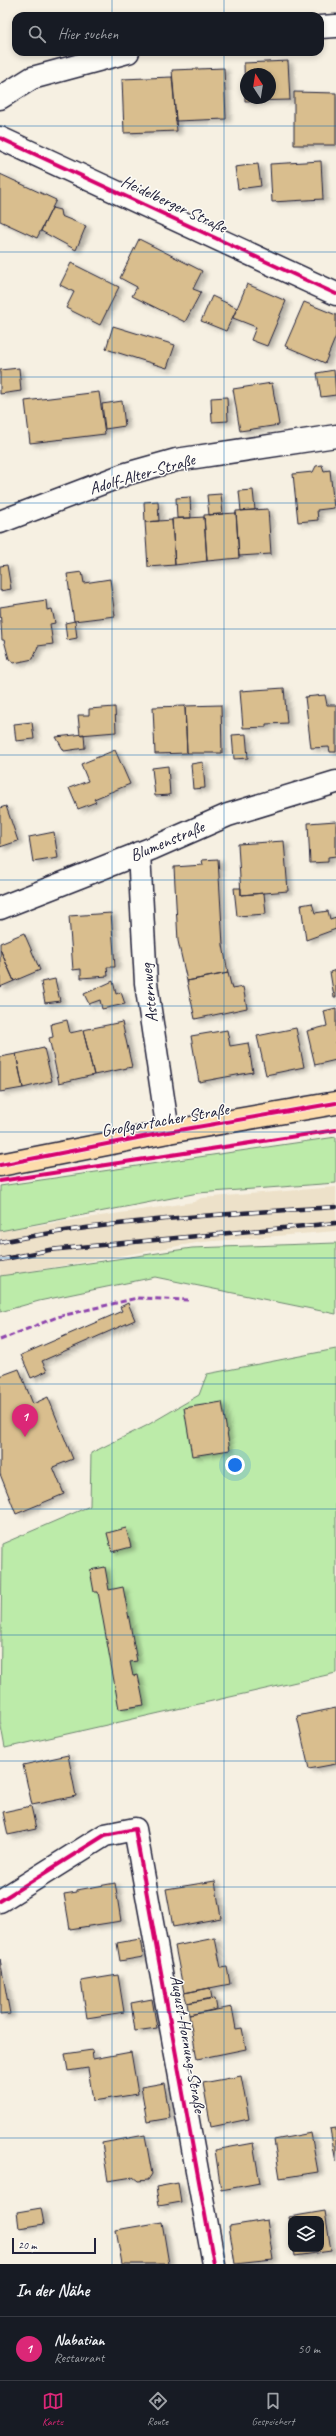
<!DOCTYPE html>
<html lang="de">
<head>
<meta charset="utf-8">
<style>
	:root { --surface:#171b24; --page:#20242c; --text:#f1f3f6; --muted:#9ea1a6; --line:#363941; --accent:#db2777 }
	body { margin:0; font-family:Caveat,sans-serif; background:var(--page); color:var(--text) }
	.controls { position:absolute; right:12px; bottom:12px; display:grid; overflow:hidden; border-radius:8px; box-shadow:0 2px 6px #0003 }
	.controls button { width:36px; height:36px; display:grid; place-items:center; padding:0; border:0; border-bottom:1px solid var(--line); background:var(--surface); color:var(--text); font:20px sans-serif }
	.compass { position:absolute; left:240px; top:68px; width:36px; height:36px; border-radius:50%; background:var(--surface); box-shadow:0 2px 6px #0003; rotate:348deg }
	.scale { position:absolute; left:12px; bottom:10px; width:84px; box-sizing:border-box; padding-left:4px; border:2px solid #22223b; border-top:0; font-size:11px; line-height:14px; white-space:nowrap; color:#22223b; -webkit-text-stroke:3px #fdfcf7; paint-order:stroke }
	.you { position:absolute; left:235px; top:1465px; width:14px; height:14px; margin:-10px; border:3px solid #fff; border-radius:50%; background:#1a73e8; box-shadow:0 0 0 6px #1a73e833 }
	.badge { display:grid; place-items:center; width:26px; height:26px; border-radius:50%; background:var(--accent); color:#fff; font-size:13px; font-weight:700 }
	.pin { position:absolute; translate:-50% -33px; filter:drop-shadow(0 1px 2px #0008) }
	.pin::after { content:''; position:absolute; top:21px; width:14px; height:12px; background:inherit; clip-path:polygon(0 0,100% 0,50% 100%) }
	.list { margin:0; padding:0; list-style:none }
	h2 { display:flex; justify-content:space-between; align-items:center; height:52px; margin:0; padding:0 16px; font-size:17px }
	h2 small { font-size:13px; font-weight:400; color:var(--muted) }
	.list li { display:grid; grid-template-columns:26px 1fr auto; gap:12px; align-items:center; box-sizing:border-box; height:64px; padding:0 16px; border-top:1px solid var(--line) }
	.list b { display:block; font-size:15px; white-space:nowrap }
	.list p { margin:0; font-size:13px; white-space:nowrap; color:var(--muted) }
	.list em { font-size:13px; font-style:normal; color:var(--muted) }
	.icon { flex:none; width:22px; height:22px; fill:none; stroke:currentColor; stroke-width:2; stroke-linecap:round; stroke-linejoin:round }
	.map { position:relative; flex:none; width:336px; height:2264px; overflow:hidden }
	.search { position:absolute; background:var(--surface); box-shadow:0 2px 6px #0003; left:12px; right:12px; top:12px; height:44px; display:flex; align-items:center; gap:10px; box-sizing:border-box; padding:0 14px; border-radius:12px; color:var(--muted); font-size:15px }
	.sheet { height:116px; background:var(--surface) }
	nav { display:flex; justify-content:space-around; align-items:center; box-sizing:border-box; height:56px; border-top:1px solid var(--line); background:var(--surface); font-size:11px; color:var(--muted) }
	nav a { display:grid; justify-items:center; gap:2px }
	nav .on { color:var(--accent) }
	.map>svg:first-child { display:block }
</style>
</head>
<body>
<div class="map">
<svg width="336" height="2264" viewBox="0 0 336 2264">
	<defs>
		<filter id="shadow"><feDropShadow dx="4.5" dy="2.5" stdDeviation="2" flood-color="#0004"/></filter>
	</defs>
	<rect width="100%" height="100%" fill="#f6f0e2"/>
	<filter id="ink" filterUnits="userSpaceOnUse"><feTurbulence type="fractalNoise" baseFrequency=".025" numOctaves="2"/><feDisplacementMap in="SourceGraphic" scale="8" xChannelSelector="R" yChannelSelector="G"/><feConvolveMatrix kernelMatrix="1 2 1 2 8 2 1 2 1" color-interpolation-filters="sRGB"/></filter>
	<g filter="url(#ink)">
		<path fill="#ede1c9" d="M336 1187V1231L202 1242 0 1276V1231L194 1202 201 1198Z"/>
		<path fill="#bceba9" stroke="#6f8672" d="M336 1137V1183L198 1193 0 1231V1186Z
			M336 1243V1314L155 1277 39 1301 0 1312V1276L192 1248Z
			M336 1349V1673L5 1748 0 1721 2 1544 90 1506 91 1453 146 1426 199 1395 207 1374Z"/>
		<path fill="#d9be8e" stroke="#22223b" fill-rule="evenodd" filter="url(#shadow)" d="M288 61 290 100 245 101 244 63ZM246 74H270V98H246Z
			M224 68 226 119 176 121 172 70Z
			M172 77 177 131 124 133 122 79Z
			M294 92 336 93V145H294Z
			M321 161 323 199 272 202 270 164Z
			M258 164 261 186 238 189 235 167Z
			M0 174 56 200 37 238 0 221Z
			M52 208 60 210 61 216 86 226 76 250 41 231Z
			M139 239 202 271 193 289 201 292 185 322 132 296 137 287 120 278Z
			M71 263 119 287 100 325 66 308 74 292 60 285Z
			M247 284 286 301 267 346 251 340 256 327 233 318Z
			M212 296 237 308 226 331 201 321Z
			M304 302 336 315V336L325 363 285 346Z
			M113 326 175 345 167 368 106 349Z
			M19 368 21 391 0 394V370Z
			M334 370 336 395 321 397 317 373Z
			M272 383 279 425 240 431 233 389Z
			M99 392 105 434 30 443 25 401Z
			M227 397 228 421 212 422 211 398Z
			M122 401 125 426 105 429 102 404Z
			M322 465 324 471 330 470 334 508 317 510 318 520 298 522 293 474 313 472 316 466Z
			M253 490 255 510 241 511 239 491Z
			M221 494 223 514 209 515 207 495Z
			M190 497 191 518H177L176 498Z
			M158 501 159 521 145 522 144 502Z
			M268 509 271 554 239 556 236 511Z
			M236 513 239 558 207 561 204 515Z
			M204 517 207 561 175 565 172 519Z
			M172 520 175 565 148 567 145 522Z
			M7 565 11 589 0 591V566Z
			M82 572 84 583 110 579 115 616 74 621 67 574Z
			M46 600 47 610 52 609 55 623 50 624 53 644 38 646 33 659 14 663 9 659 4 640H2L0 607Z
			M75 621 77 638 67 640 65 623Z
			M284 688 287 723 266 724V727L243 728 240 691Z
			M325 695 327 705H336V752H330L329 747 311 748 305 697Z
			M221 705 222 753H187L185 706Z
			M185 706 187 753 155 754 153 707Z
			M115 707 116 732 80 735 78 715H89V709Z
			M32 722 34 739 16 741 14 724Z
			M84 734 85 748 64 751 56 737Z
			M246 734 248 758 234 759 232 735Z
			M115 750 130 784 94 799 96 802 78 809 69 788 88 781 81 764Z
			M203 762 205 788 193 789 191 764Z
			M168 766 170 795 155 796 152 768Z
			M6 806 18 841 0 847V808Z
			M336 821V856L328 857V862L310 863 308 823Z
			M54 832 58 858 33 862 29 837Z
			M284 841 288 891 241 895 238 844Z
			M218 859 223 945 228 973 187 981 178 941 174 867 203 865 202 860Z
			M234 888H241V895L264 893 266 914 237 916Z
			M312 903 315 913 328 911 330 919 336 917V929L306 940 301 905Z
			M111 913 115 967H107L108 976 81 978V969L73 970 69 916Z
			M24 933 40 970 14 981 0 949V943Z
			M0 949 14 981 0 987Z
			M336 970V997H334L330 972Z
			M228 973 232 989 243 987 247 1008 195 1019 187 981Z
			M55 979 60 1001 45 1003 41 982Z
			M113 981 116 994 121 992 125 1004 102 1009 100 1000 89 1004 84 994Z
			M336 1008V1060L315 1065 307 1031 327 1026 324 1011Z
			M67 1020 70 1033 83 1030 94 1075 59 1083 49 1038 53 1037 51 1024Z
			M122 1022 132 1067 94 1075 83 1030Z
			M296 1028 304 1067 266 1075 257 1036Z
			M227 1030 230 1046 248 1043 253 1072 199 1082 191 1036Z
			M44 1048 52 1081 23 1088 16 1054Z
			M16 1054 23 1088 0 1092V1057Z
			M128 1303 135 1320 42 1361 47 1371 31 1378 21 1355 122 1311 120 1307Z
			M19 1369 33 1404 48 1397 73 1459 53 1467 64 1494 16 1514 0 1474V1376Z
			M222 1402 230 1450 192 1456 184 1408Z
			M126 1528 131 1547 112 1552 107 1533Z
			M105 1567 109 1590 123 1587 137 1661 130 1662 133 1676 138 1675 144 1705 119 1709 98 1592H94L90 1570Z
			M336 1708V1764L309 1769 297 1716Z
			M68 1755 76 1796 32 1805 23 1765Z
			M31 1806 36 1829 8 1835 3 1812Z
			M215 1881 221 1918 173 1927 166 1889Z
			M115 1883 121 1921 70 1929 64 1894 77 1892V1890Z
			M215 1938 221 1968 227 1967 230 1984 184 1993 175 1946Z
			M140 1939 143 1957 120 1961 117 1943Z
			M0 1959 10 2014 0 2015Z
			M118 1975 124 2012 87 2018 81 1981Z
			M210 1988 212 1998 187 2003 184 1993Z
			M215 1998 217 2009 189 2015 187 2003Z
			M152 1999 157 2028 135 2031 131 2003Z
			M232 2007 236 2029 242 2028 246 2049 197 2059 189 2015Z
			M92 2050 93 2059 131 2052 138 2094 93 2101 88 2068 68 2071 65 2054Z
			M241 2076 249 2119 211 2127 203 2083Z
			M164 2083 170 2118 147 2122 141 2087Z
			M336 2128V2162L330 2129Z
			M311 2133 318 2172 280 2178 274 2140Z
			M145 2135 152 2174 148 2180 138 2181 133 2177 108 2181 102 2143Z
			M253 2143 260 2183 221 2190 215 2150Z
			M178 2183 181 2202 159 2206 156 2187Z
			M41 2208 44 2224 19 2228 17 2212Z
			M325 2211 331 2251 295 2256 294 2249H321V2219H291V2228L289 2217Z
			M267 2220 273 2260 235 2264 229 2226Z
			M162 2222 169 2264H122L116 2230Z"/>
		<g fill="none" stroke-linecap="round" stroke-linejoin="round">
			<g stroke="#22223b" stroke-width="25">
				<path id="street" d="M320 27 336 26
					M0 98 32 78 128 52
					M0 522 126 474 176 460 336 436
					M139 853 146 983 168 1132
					M0 908 153 848 228 815 336 782
					M0 1901 105 1835 135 1829 214 2264"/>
			</g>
			<g stroke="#22223b" stroke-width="25">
				<path id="secondary" d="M0 138 336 294"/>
			</g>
			<g stroke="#22223b" stroke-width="25">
				<path id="primary" d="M0 1165 168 1132 336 1103"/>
			</g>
			<use href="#street" stroke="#fdfcf7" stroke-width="22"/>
			<use href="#secondary" stroke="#fdfcf7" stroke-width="22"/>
			<use href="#primary" stroke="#fddcac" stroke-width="22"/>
			<g stroke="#22223b" stroke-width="4.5">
				<path id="rail" d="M0 1242C110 1220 224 1214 336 1207
					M0 1260 49 1250 336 1223"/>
			</g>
			<use href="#rail" stroke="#fdfcf7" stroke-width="3" stroke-dasharray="9" stroke-linecap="butt"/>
			<path stroke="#8e44ad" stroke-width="3" stroke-dasharray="6 3" stroke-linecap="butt" d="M0 1340 57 1317 137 1298 188 1300"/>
			<g stroke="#fdfcf7" stroke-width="6">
				<path id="cycleway" d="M0 138 336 294
					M0 1165 168 1132 336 1103
					M0 1181 336 1130
					M0 1901 105 1835 135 1829 214 2264"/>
			</g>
			<use href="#cycleway" stroke="#d6006c" stroke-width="4"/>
		</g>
	</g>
	<path fill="none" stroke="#1f6fb2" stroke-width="1" stroke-opacity="0.55" d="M112 0V16M224 0V16M112 52V2264M224 52V2264M0 126H336M0 252H336M0 377H336M0 503H336M0 629H336M0 755H336M0 880H336M0 1006H336M0 1132H336M0 1258H336M0 1384H336M0 1509H336M0 1635H336M0 1761H336M0 1887H336M0 2012H336M0 2138H336"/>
	<g text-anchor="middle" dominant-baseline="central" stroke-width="3" stroke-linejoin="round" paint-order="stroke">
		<g font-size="17" fill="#22223b" stroke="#fdfcf7">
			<text transform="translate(174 204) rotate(25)">Heidelberger Straße</text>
			<text transform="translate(142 474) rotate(-16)">Adolf-Alter-Straße</text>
			<text transform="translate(167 841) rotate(-23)">Blumenstraße</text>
			<text transform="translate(149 993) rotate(-96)">Asternweg</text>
			<text transform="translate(165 1120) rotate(-10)">Großgartacher Straße</text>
			<text transform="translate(188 2044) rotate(80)">August-Hornung-Straße</text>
		</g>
	</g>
</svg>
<div class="controls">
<button><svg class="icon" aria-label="layers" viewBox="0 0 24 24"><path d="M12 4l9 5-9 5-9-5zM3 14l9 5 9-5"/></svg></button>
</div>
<svg class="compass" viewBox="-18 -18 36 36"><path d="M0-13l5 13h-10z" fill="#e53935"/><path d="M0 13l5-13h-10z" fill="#9ea1a6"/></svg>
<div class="scale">20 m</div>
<div class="you"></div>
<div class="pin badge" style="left:25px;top:1437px">1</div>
<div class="search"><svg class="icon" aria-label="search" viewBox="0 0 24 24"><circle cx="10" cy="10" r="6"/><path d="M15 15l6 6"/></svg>Hier suchen</div>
</div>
<section class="sheet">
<h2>In der Nähe<small></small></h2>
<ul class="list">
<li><span class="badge">1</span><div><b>Nabatian</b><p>Restaurant</p></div><em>50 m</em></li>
</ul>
</section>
<nav>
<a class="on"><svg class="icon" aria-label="map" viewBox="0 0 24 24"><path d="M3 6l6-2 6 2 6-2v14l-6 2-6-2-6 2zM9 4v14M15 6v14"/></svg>Karte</a>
<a><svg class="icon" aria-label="directions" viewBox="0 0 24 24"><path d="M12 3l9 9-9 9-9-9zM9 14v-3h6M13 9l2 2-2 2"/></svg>Route</a>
<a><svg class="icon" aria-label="saved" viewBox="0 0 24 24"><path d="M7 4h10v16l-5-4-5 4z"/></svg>Gespeichert</a>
</nav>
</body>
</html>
